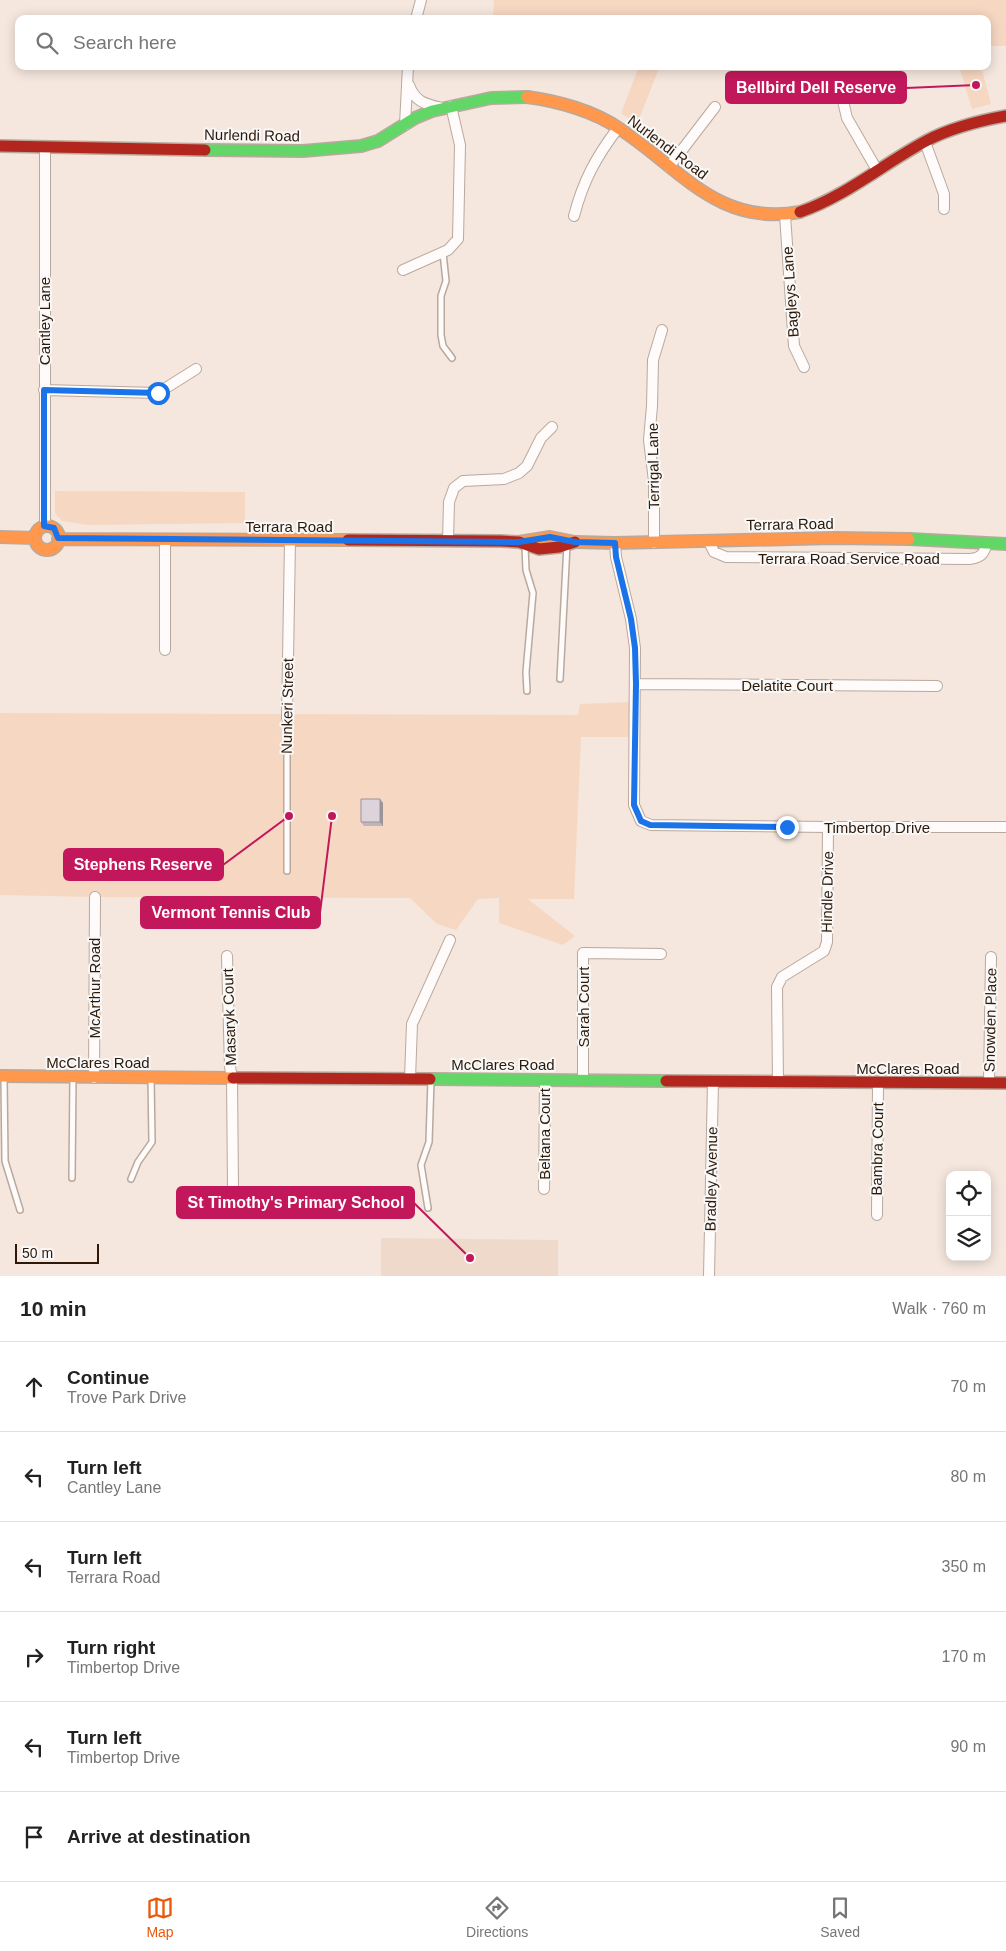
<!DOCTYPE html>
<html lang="en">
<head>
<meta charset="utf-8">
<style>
	:root { --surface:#fff; --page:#f6f6f6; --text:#222; --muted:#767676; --line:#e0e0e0; --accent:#ea580c }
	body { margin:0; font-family:Helvetica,sans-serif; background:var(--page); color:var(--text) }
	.controls { position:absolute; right:15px; bottom:15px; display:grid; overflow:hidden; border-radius:10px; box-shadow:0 2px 12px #0003 }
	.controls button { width:45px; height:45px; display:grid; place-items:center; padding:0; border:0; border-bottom:1px solid var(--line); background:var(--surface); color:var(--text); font:25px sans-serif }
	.scale { position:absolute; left:15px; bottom:12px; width:84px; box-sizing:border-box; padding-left:5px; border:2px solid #2e1908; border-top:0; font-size:14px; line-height:18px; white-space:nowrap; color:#2e1908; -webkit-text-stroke:4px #f8f8f8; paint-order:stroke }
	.stop { position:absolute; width:15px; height:15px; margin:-11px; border:4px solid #1a73e8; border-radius:50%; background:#fff }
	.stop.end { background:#1a73e8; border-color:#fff; box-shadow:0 1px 5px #0008 }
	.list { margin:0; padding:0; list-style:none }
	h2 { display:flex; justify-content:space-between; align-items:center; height:65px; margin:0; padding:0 20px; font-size:21px }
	h2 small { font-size:16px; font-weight:400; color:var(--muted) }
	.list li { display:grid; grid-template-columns:32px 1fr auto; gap:15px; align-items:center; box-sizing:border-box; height:90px; padding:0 20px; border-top:1px solid var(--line) }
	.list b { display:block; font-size:19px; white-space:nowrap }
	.list p { margin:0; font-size:16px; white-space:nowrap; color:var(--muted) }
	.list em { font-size:16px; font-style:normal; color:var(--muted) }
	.icon { flex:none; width:28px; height:28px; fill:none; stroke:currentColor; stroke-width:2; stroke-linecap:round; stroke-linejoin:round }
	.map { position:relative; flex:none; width:1006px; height:1276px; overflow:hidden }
	.search { position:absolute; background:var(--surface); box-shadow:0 2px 12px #0003; left:15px; right:15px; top:15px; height:55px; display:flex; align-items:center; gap:12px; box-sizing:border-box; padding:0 18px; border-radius:10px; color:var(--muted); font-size:19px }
	.sheet { height:605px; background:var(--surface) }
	nav { display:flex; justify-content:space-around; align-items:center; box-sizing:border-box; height:70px; border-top:1px solid var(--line); background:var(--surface); font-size:14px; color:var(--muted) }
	nav a { display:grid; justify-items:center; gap:2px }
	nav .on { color:var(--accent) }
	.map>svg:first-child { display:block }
</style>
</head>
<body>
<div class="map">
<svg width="1006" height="1276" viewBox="0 0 1006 1276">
	<rect width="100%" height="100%" fill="#f5e7de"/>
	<path fill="#eed9cb" d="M381 1238 558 1240V1276H381Z"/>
	<path fill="#f6d7c2" d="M494 0H1006V46H987V19H493Z
		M639 66H660L637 124 621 113Z
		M959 66H981L991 104 972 109Z
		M55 491 245 492V523L88 525 62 521 55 513Z
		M631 702 628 737H581L574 899H528L575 936 563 945 499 923V898L478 899 456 930 437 924 410 898 95 897 0 895V713L578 715 580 704Z"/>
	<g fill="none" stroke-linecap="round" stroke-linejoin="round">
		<g stroke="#b9a99d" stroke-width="8">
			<path id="lane" d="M443 253 446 281 441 296V335L443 346 452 358
				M525 546 526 570 533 593 526 672 527 691
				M560 679 567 545
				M287 871V718
				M4 1078 5 1161 20 1210
				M72 1178 73 1077
				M131 1179 138 1162 152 1142 151 1078
				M428 1208 421 1165 429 1142 431 1080"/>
		</g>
		<g stroke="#b9a99d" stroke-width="12">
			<path id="street" d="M416 19 421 0
				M409 85C415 102 425 104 442 108
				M843 101 847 118 877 170
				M405 125 408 66
				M925 142 944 194V209
				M669 167 715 107
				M785 215 794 346 804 367
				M574 216C583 181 596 157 618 128
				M403 270 448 250 458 239 460 145 451 106
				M44 390 158 393 196 369
				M45 526V147
				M165 540V650
				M448 541 449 502 454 488 463 481 504 479 519 473 527 466 541 438 552 427
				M709 542 714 552 726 557 969 559C981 558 984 554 987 543
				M615 543 616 557 631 619 635 648 634 805 641 821 651 825 828 827H1006
				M654 543V481L649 440 652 406 653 360 662 330
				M636 684 937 686
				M287 718 290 541
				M227 956 230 1067 232 1078 233 1188
				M94 1078 95 897
				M410 1078 412 1024 450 940
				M583 1079V953L661 954
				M778 1082 777 987 782 977 824 951 827 942 828 827
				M989 1082 991 957
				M544 1189 545 1080
				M877 1215 878 1084
				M709 1276 713 1082"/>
		</g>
		<g stroke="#b9a99d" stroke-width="14">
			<path id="fast" d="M205 150 303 151 361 146 378 141 415 118 432 111 491 98 527 97
				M909 539 1006 544
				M430 1079 666 1081"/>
		</g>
		<g stroke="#b9a99d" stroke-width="14">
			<path id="slow" d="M527 97C558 101 594 111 620 129 680 168 718 227 800 212
				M35 538a12 12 0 1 1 24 0a12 12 0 1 1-24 0Z
				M0 537 35 538
				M58 539 348 540
				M519 542 550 537 575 542 615 543 834 538 909 539
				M0 1076 233 1078"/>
		</g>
		<g stroke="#b9a99d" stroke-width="14">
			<path id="jam" d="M0 146 205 150
				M800 212C846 196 883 164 926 141 951 128 978 121 1006 116
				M348 540 501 541 519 542 539 549 559 547 575 542
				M233 1078 430 1079
				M666 1081 1006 1083"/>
		</g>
		<use href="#lane" stroke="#fefbfa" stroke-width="5"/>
		<use href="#street" stroke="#fefbfa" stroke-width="10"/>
		<use href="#fast" stroke="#63d668" stroke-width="11"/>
		<use href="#slow" stroke="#ff974d" stroke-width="11"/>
		<use href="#jam" stroke="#b3261e" stroke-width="11"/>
	</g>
	<path fill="#beb5bc" d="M383 803V826H364L361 822Z"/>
	<path fill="#9b9499" d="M380 799 383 803V826L380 822Z"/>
	<path fill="#ddd3db" stroke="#9b9499" d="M361 799H380V822H361Z"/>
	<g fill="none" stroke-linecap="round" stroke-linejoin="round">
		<path stroke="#1a73e8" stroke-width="6" d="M158 393 44 390V526L54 528 58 538 519 542 550 537 575 542 615 543 616 557 631 619 635 648 636 684 634 805 641 821 650 825 787 827"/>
	</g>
	<g text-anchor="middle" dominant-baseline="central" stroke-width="4" stroke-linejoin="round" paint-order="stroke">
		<g font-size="15" fill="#2e1908" stroke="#f8f8f8">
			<text transform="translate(252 135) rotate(1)">Nurlendi Road</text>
			<text transform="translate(668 147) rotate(37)">Nurlendi Road</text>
			<text transform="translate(790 292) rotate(-94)">Bagleys Lane</text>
			<text transform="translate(44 321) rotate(-90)">Cantley Lane</text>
			<text transform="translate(653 466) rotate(-91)">Terrigal Lane</text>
			<text transform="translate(790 524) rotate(-1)">Terrara Road</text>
			<text x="289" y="526">Terrara Road</text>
			<text x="849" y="558">Terrara Road Service Road</text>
			<text x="787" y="685">Delatite Court</text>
			<text transform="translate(287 706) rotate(-89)">Nunkeri Street</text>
			<text x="877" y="827">Timbertop Drive</text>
			<text transform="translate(827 892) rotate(-89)">Hindle Drive</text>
			<text transform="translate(94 988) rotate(-90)">McArthur Road</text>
			<text transform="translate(583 1007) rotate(-90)">Sarah Court</text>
			<text transform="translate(229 1017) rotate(-92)">Masaryk Court</text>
			<text transform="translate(990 1020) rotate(-89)">Snowden Place</text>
			<text x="98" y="1062">McClares Road</text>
			<text x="503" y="1064">McClares Road</text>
			<text x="908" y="1068">McClares Road</text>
			<text transform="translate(544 1134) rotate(-90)">Beltana Court</text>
			<text transform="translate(877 1149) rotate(-89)">Bambra Court</text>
			<text transform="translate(711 1179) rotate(-89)">Bradley Avenue</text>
		</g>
	</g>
	<path fill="none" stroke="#c2185b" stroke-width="2" d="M976 85L906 88M289 816L223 865M332 816L320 913M470 1258L414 1203"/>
	<g fill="#c2185b" stroke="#f8f8f8" stroke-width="2">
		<circle cx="976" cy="85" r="5"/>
		<circle cx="289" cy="816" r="5"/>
		<circle cx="332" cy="816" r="5"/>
		<circle cx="470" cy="1258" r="5"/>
	</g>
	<g fill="#c2185b" stroke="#c2185b" stroke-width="2">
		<rect x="726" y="72" width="180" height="31" rx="5"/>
		<rect x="64" y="849" width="159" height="31" rx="5"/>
		<rect x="141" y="897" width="179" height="31" rx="5"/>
		<rect x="177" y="1187" width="237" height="31" rx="5"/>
	</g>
	<g font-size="16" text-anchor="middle" font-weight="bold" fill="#fff">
		<text x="816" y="93">Bellbird Dell Reserve</text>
		<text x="143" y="870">Stephens Reserve</text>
		<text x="231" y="918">Vermont Tennis Club</text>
		<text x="296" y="1208">St Timothy's Primary School</text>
	</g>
</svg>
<div class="controls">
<button><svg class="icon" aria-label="locate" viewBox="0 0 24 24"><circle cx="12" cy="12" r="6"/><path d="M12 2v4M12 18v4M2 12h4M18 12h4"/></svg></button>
<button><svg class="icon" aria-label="layers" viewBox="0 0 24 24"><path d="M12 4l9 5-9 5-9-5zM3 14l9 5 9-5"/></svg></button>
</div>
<div class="scale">50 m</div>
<div class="stop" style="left:158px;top:393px"></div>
<div class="stop end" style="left:787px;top:827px"></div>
<div class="search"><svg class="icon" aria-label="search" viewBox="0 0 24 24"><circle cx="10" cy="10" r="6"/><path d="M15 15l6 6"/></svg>Search here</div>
</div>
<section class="sheet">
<h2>10 min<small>Walk · 760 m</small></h2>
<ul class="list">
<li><svg class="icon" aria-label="ahead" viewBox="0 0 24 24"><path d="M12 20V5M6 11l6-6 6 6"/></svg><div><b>Continue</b><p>Trove Park Drive</p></div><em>70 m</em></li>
<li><svg class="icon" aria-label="left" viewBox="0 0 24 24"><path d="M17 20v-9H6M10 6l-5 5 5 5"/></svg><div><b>Turn left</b><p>Cantley Lane</p></div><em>80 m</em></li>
<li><svg class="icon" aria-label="left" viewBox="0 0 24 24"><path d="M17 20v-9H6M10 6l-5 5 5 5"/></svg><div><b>Turn left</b><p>Terrara Road</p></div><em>350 m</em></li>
<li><svg class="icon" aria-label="right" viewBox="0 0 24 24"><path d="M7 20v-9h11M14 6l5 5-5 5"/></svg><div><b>Turn right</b><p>Timbertop Drive</p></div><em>170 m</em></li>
<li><svg class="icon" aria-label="left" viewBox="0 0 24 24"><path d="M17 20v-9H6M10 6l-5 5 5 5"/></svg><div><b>Turn left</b><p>Timbertop Drive</p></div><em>90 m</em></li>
<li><svg class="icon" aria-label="arrive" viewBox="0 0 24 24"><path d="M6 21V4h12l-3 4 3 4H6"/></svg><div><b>Arrive at destination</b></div></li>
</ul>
</section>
<nav>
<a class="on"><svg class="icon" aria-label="map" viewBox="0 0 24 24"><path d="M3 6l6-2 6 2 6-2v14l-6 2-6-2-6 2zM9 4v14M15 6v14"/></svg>Map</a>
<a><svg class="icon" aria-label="directions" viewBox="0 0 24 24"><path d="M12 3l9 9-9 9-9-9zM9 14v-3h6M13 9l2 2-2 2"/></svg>Directions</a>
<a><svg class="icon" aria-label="saved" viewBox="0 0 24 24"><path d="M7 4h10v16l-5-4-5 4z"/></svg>Saved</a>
</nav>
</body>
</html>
